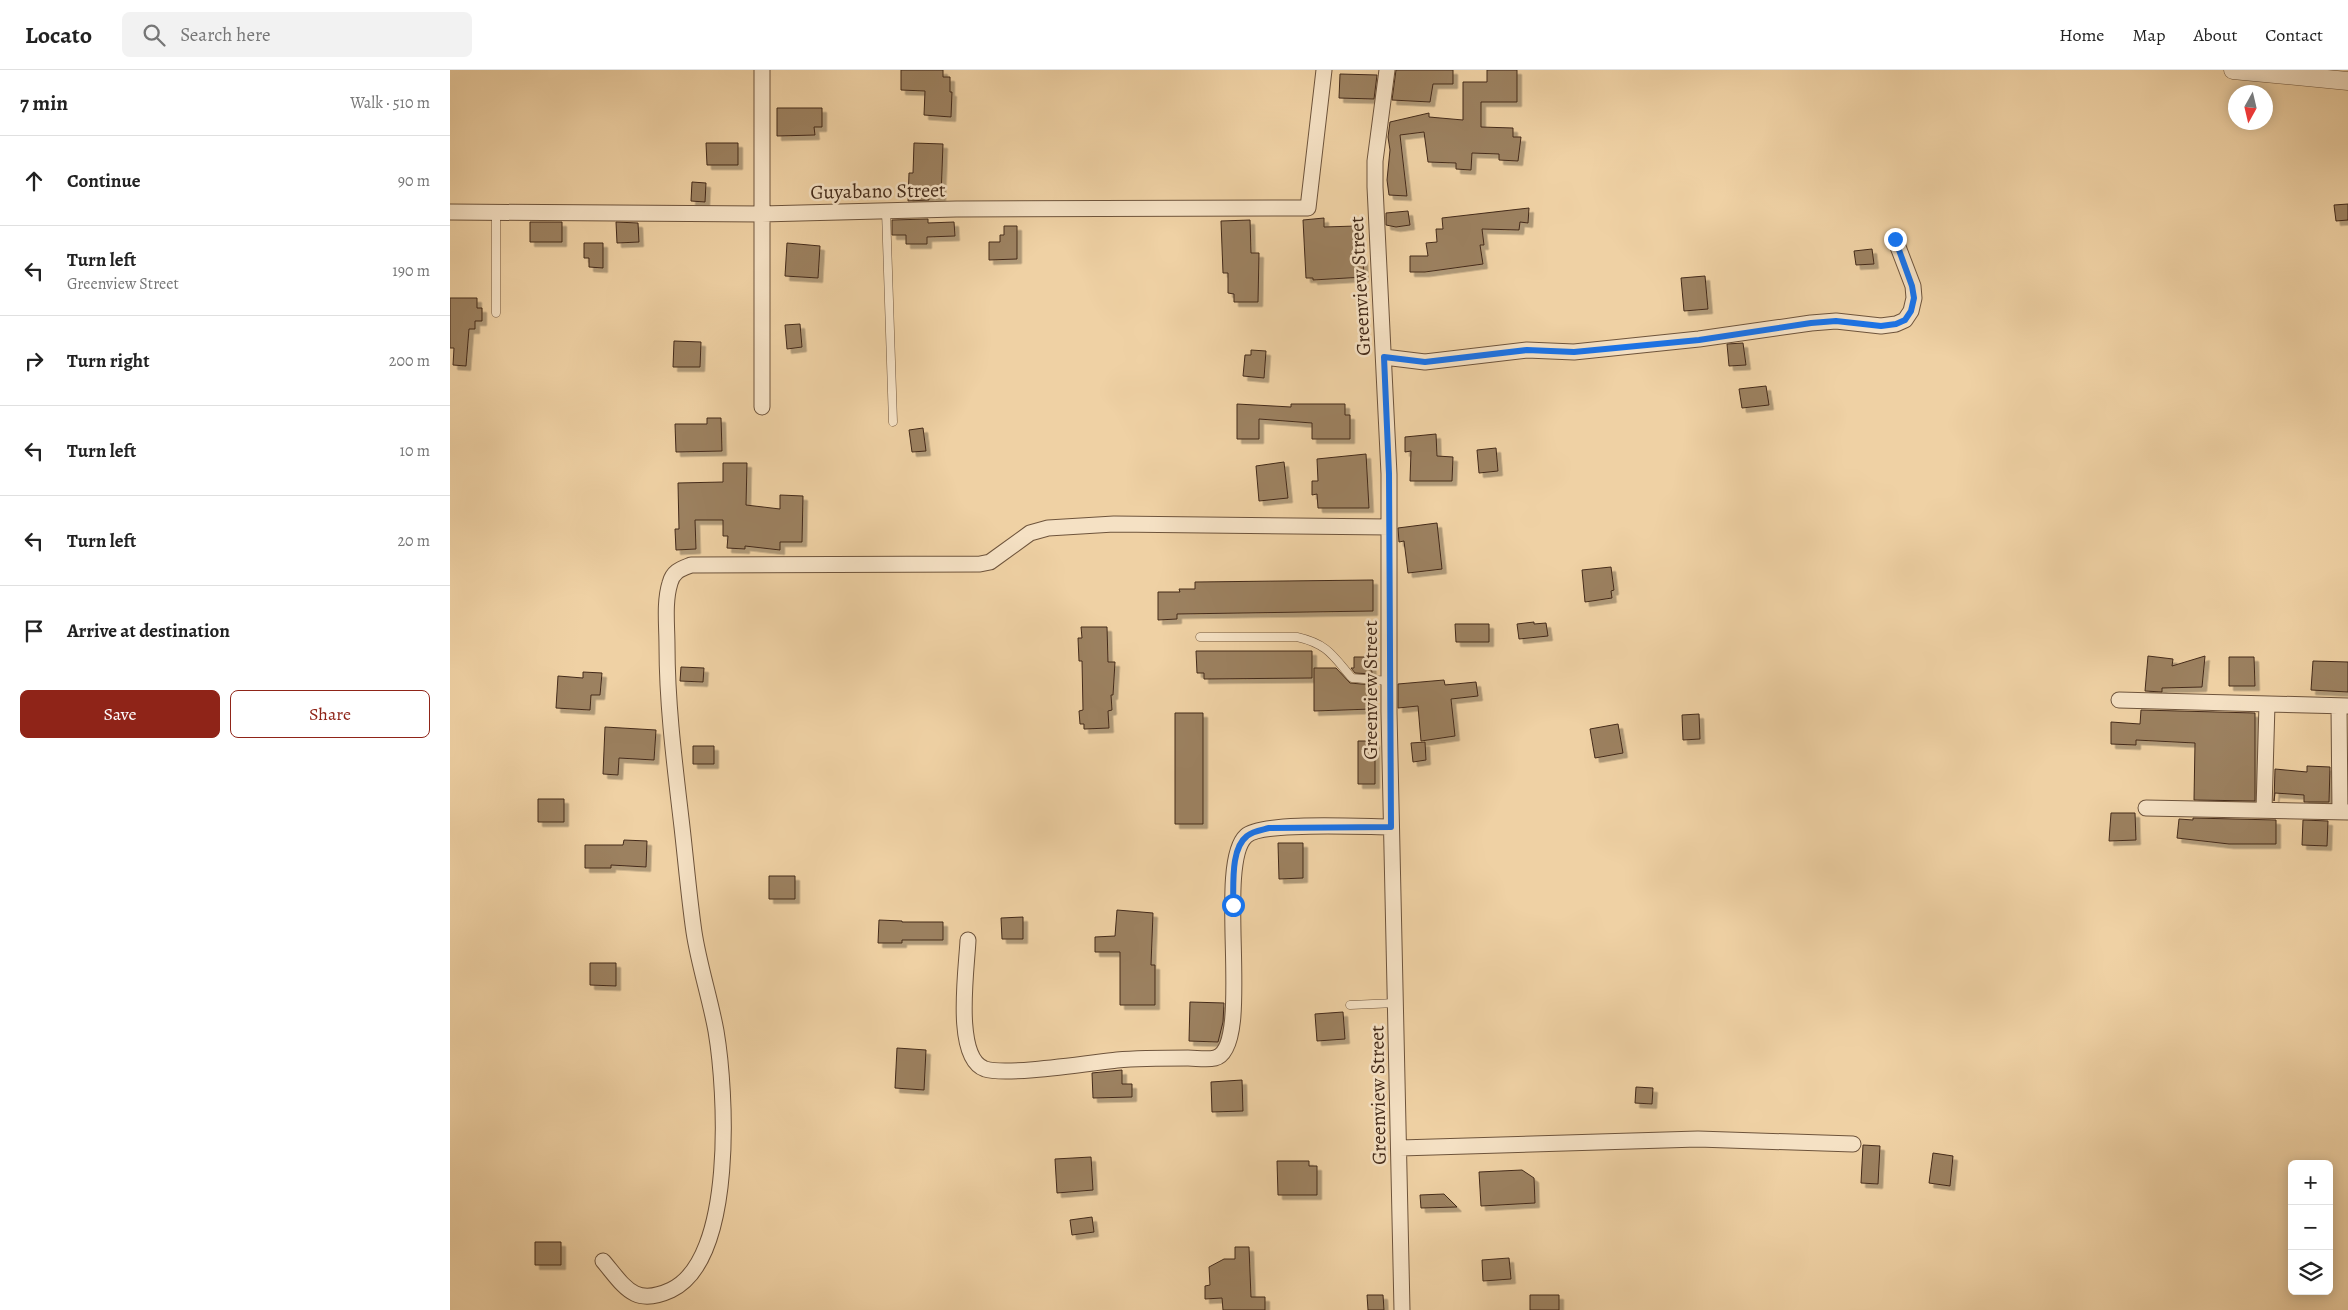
<!DOCTYPE html>
<html lang="en">
<head>
<meta charset="utf-8">
<style>
	:root { --surface:#fff; --page:#f2f2f2; --text:#222; --muted:#767676; --line:#e0e0e0; --accent:#8f2418 }
	body { margin:0; font-family:Alegreya,serif; background:var(--page); color:var(--text) }
	.controls { position:absolute; right:15px; bottom:15px; display:grid; overflow:hidden; border-radius:8px; box-shadow:0 2px 12px #0003 }
	.controls button { width:45px; height:45px; display:grid; place-items:center; padding:0; border:0; border-bottom:1px solid var(--line); background:var(--surface); color:var(--text); font:25px sans-serif }
	.compass { position:absolute; left:1778px; top:15px; width:45px; height:45px; border-radius:50%; background:var(--surface); box-shadow:0 2px 12px #0003; rotate:188deg }
	.stop { position:absolute; width:15px; height:15px; margin:-11px; border:4px solid #1a73e8; border-radius:50%; background:#fff }
	.stop.end { background:#1a73e8; border-color:#fff; box-shadow:0 1px 5px #0008 }
	.list { margin:0; padding:0; list-style:none }
	h2 { display:flex; justify-content:space-between; align-items:center; height:65px; margin:0; padding:0 20px; font-size:21px }
	h2 small { font-size:16px; font-weight:400; color:var(--muted) }
	.list li { display:grid; grid-template-columns:32px 1fr auto; gap:15px; align-items:center; box-sizing:border-box; height:90px; padding:0 20px; border-top:1px solid var(--line) }
	.list b { display:block; font-size:19px; white-space:nowrap }
	.list p { margin:0; font-size:16px; white-space:nowrap; color:var(--muted) }
	.list em { font-size:16px; font-style:normal; color:var(--muted) }
	.actions { display:flex; gap:10px; padding:15px 20px }
	.actions a { flex:1; padding:11px 0; border:1px solid var(--accent); border-radius:8px; text-align:center; font-size:18px; color:var(--accent) }
	.actions .main { background:var(--accent); color:#fff }
	.icon { flex:none; width:28px; height:28px; fill:none; stroke:currentColor; stroke-width:2; stroke-linecap:round; stroke-linejoin:round }
	.map { position:relative; flex:none; width:1898px; height:1240px; overflow:hidden }
	header { display:flex; align-items:center; gap:30px; box-sizing:border-box; height:70px; padding:0 25px; background:var(--surface); border-bottom:1px solid var(--line) }
	header strong { font-size:24px }
	nav { display:flex; gap:28px; margin-inline-start:auto; font-size:18px }
	.search { width:350px; height:45px; background:var(--page); display:flex; align-items:center; gap:12px; box-sizing:border-box; padding:0 18px; border-radius:8px; color:var(--muted); font-size:19px }
	main { display:flex }
	aside { flex:1; background:var(--surface) }
	.map>svg:first-child { display:block }
</style>
</head>
<body>
<header>
<strong>Locato</strong>
<div class="search"><svg class="icon" aria-label="search" viewBox="0 0 24 24"><circle cx="10" cy="10" r="6"/><path d="M15 15l6 6"/></svg>Search here</div>
<nav><a>Home</a><a>Map</a><a>About</a><a>Contact</a></nav>
</header>
<main>
<aside>
<h2>7 min<small>Walk · 510 m</small></h2>
<ul class="list">
<li><svg class="icon" aria-label="ahead" viewBox="0 0 24 24"><path d="M12 20V5M6 11l6-6 6 6"/></svg><div><b>Continue</b></div><em>90 m</em></li>
<li><svg class="icon" aria-label="left" viewBox="0 0 24 24"><path d="M17 20v-9H6M10 6l-5 5 5 5"/></svg><div><b>Turn left</b><p>Greenview Street</p></div><em>190 m</em></li>
<li><svg class="icon" aria-label="right" viewBox="0 0 24 24"><path d="M7 20v-9h11M14 6l5 5-5 5"/></svg><div><b>Turn right</b></div><em>200 m</em></li>
<li><svg class="icon" aria-label="left" viewBox="0 0 24 24"><path d="M17 20v-9H6M10 6l-5 5 5 5"/></svg><div><b>Turn left</b></div><em>10 m</em></li>
<li><svg class="icon" aria-label="left" viewBox="0 0 24 24"><path d="M17 20v-9H6M10 6l-5 5 5 5"/></svg><div><b>Turn left</b></div><em>20 m</em></li>
<li><svg class="icon" aria-label="arrive" viewBox="0 0 24 24"><path d="M6 21V4h12l-3 4 3 4H6"/></svg><div><b>Arrive at destination</b></div></li>
</ul>
<div class="actions"><a class="main">Save</a><a>Share</a></div>
</aside>
<div class="map">
<svg width="1898" height="1240" viewBox="0 0 1898 1240">
	<defs>
		<filter id="shadow"><feDropShadow dx="4.5" dy="4.5" stdDeviation="0" flood-color="#0004"/></filter>
	</defs>
	<rect width="100%" height="100%" fill="#efd1a4"/>
	<filter id="stains"><feTurbulence type="fractalNoise" baseFrequency=".004" numOctaves="4"/><feColorMatrix values="0 0 0 0 .2 0 0 0 0 .09 0 0 0 0 .02 0 0 0 .5 -.17"/></filter>
	<radialGradient id="worn" r=".72"><stop offset=".6" stop-color="#630" stop-opacity="0"/><stop offset="1" stop-color="#630" stop-opacity=".3"/></radialGradient>
	<path fill="#9c8161" stroke="#432a19" filter="url(#shadow)" d="M451 0H493V7H500V22H502L501 47 474 45 475 21 451 20Z
		M946 0H1003V14H983L980 32 942 30Z
		M1037 0H1067V32H1031V57L1063 58V67H1071L1068 91 1049 90V84L1022 83 1021 100 1006 99V93L978 92 974 62 950 65 957 126 939 125 937 110 940 80 938 67 940 52 979 43V47L1013 50V12H1037Z
		M890 4 927 5 924 29 889 28Z
		M327 38H372V57H364L365 65 327 66Z
		M256 73H288V95H257Z
		M464 73 493 74 491 127 479 126V130L458 131 459 103H463Z
		M242 112 256 113 255 132 241 131Z
		M1898 134V150L1886 151 1884 135Z
		M1079 138 1078 153 1070 152 1069 160 1032 159 1034 175H1030L1033 194 975 202H960V186H978L976 173 987 172 986 159H993L992 148Z
		M958 141 960 155 946 157 936 155V143Z
		M874 148V157L906 156V186H913L914 207 863 210V208H856L853 150Z
		M478 149V153L504 152 505 166 477 167V174H456V165H442V150Z
		M800 150 801 183H809L808 232H784V224L778 223V203H773L771 151Z
		M80 152H112V172H80Z
		M166 152 188 153 189 172 167 173Z
		M554 156H567V189L539 190V172H550V165H554Z
		M134 173H153V198L139 197V188H134Z
		M337 173 370 176 368 208 335 206Z
		M1422 179 1424 194 1406 195 1404 181Z
		M1255 206 1258 239 1234 241 1231 208Z
		M0 228H27V238H32V251H25V259H19L16 296 3 295 4 278H0Z
		M350 254 352 277 337 279 335 255Z
		M224 271 251 272 250 297H223Z
		M1293 273 1296 295 1279 296 1277 274Z
		M801 280 816 281 814 308 793 306 795 285H801Z
		M1316 316 1319 335 1292 338 1289 319Z
		M787 334 841 337V334H895V345H900V369H862V353L809 349V369H787Z
		M257 348H271L272 381 226 382 225 354H257Z
		M473 358 476 381 462 382 459 360Z
		M986 364 987 386 1003 387 1002 411H960L961 381 955 382V367Z
		M1046 378 1048 401 1029 403 1027 380Z
		M916 384 919 438H868L867 424 862 425V411H868L867 389Z
		M834 392 838 428 809 431 806 396Z
		M273 393H297L296 435 330 439V425L353 426 352 472H330V480L295 476V479L277 478 278 466H273V450H245L246 479 226 480 225 459H229L228 413 273 412Z
		M987 453 992 499 958 503 954 471 949 472 948 458Z
		M1161 497 1164 520 1161 521 1162 528 1135 532 1132 500Z
		M923 510V541L727 544V549L708 550V522H730L729 519H745V512Z
		M1084 552V554L1096 553 1098 566 1069 569 1067 554Z
		M1005 554H1039V572H1006Z
		M631 557H657L658 592H665L663 625H661L662 640 658 641 659 658 634 659V654H630L629 641 633 640 632 591H629L628 568H632Z
		M746 581H862V608L754 609V603H747Z
		M1698 586 1723 589 1722 596 1755 586 1752 617 1712 618V622L1695 621Z
		M904 587H921L922 604 905 603 901 598H904Z
		M1779 587H1804L1805 616H1779Z
		M1863 591 1898 592V622L1861 620Z
		M231 597 254 598 253 612 230 611Z
		M864 598H886L900 613 922 615V639L864 641Z
		M133 602 152 603 150 625H141L140 640 106 638 108 606 133 608Z
		M994 610 995 615 1026 612 1028 626 1001 629 1005 666 971 671 968 636 948 638V614Z
		M1691 640 1805 643V731L1744 730 1745 673 1686 670V675L1661 674V652L1690 654Z
		M725 643H753V754H725Z
		M1249 644 1250 669 1233 670 1232 645Z
		M1168 654 1173 683 1145 688 1140 659Z
		M155 657 206 660 204 690 169 688 168 705 153 704Z
		M908 671H925V714H908Z
		M975 672 976 690 963 692 961 673Z
		M243 676H264V694H243Z
		M1857 696 1880 697 1879 732H1854V725L1825 723 1824 731 1825 699 1857 702Z
		M88 729H114V752H88Z
		M1661 743H1685L1686 770 1659 771Z
		M1743 748 1826 750V774H1779L1727 768 1729 749 1743 750Z
		M1853 750 1878 751 1877 776 1852 775Z
		M174 770 197 771 196 797 161 795V798H135V775H173Z
		M828 773H853V808L829 809Z
		M319 806H345V829H319Z
		M667 840 703 843 701 895H705V935H670V882H645V867L665 866Z
		M573 847V869H552L551 848Z
		M429 850 452 851V852H493V870H452V873H428Z
		M140 893H166V916L140 915Z
		M740 932 774 933 773 952 768 972 739 971Z
		M893 942 895 969 867 971 865 944Z
		M447 978 476 980 474 1020 445 1018Z
		M672 1000V1014H682V1027L643 1028 642 1003Z
		M792 1010 793 1041 762 1042 761 1012Z
		M1186 1017 1203 1018 1202 1034 1185 1033Z
		M1413 1075 1430 1076 1428 1114 1411 1113Z
		M1483 1083 1503 1086 1500 1116 1479 1113Z
		M641 1087 643 1120 607 1123 605 1089Z
		M827 1091H859V1096H867V1125H828Z
		M1072 1100 1084 1108 1085 1133 1031 1136 1029 1102Z
		M994 1124 1007 1137 971 1138 970 1125Z
		M642 1147 644 1162 622 1165 620 1150Z
		M85 1172H111V1195H85Z
		M785 1177H799L801 1227H815V1240H773L772 1228 755 1229V1216L760 1215 759 1197 774 1189H785Z
		M1059 1188 1061 1209 1033 1211 1032 1190Z
		M917 1225H933L934 1240H918Z
		M1080 1225H1109V1240H1080Z"/>
	<g fill="none" stroke-linecap="round" stroke-linejoin="round">
		<g stroke="#6e543c" stroke-width="9">
			<path id="service" d="M436 141 443 352
				M46 243V142
				M750 567H847C878 574 883 586 902 608L939 611
				M900 935 946 933"/>
		</g>
		<g stroke="#6e543c" stroke-width="17">
			<path id="minor" d="M937 0 925 91V117L939 404V642L952 1240
				M0 142 311 144 506 139 858 138 874 0
				M934 287 975 292 1077 280 1124 282 1249 269 1361 253 1386 251 1431 256 1446 254 1455 250 1461 241 1464 228 1463 216 1445 169
				M312 337V0
				M1669 630 1898 636
				M1889 636 1890 742
				M1696 738 1898 742
				M1814 740 1817 634
				M518 870C517 897 503 988 535 999 557 1006 639 993 667 990 690 988 714 988 738 988 746 988 757 990 765 988 805 978 764 795 796 766 812 751 915 757 941 757
				M950 1078 1248 1069 1403 1074
				M153 1191C175 1217 184 1237 221 1220 286 1189 276 1020 266 961 260 928 249 895 244 862 239 827 236 792 232 757 225 697 217 636 217 576 217 556 214 532 220 513 223 501 231 499 241 495L530 494 540 492 580 463 598 458 664 454 939 457"/>
		</g>
		<g stroke="#6e543c" stroke-width="19">
			<path id="tertiary" d="M1783 0 1898 11"/>
		</g>
		<use href="#service" stroke="#f5e1c4" stroke-width="8"/>
		<use href="#minor" stroke="#f5e1c4" stroke-width="15"/>
		<use href="#tertiary" stroke="#f5e1c4" stroke-width="18"/>
	</g>
	<g fill="none" stroke-linecap="round" stroke-linejoin="round">
		<path stroke="#1a73e8" stroke-width="6" d="M783 835C784 816 780 779 797 766 803 761 812 760 819 758L941 757 939 404 934 287 975 292 1077 280 1124 282 1249 270 1361 253 1386 251 1431 256 1446 254 1455 250 1461 241 1464 228 1462 216 1445 169"/>
	</g>
	<g text-anchor="middle" dominant-baseline="central" stroke-width="5" stroke-linejoin="round" paint-order="stroke">
		<g font-size="20" fill="#432a19" stroke="#f5e1c4">
			<text transform="translate(428 121) rotate(-1)">Guyabano Street</text>
			<text transform="translate(910 216) rotate(-93)">Greenview Street</text>
			<text transform="translate(920 620) rotate(-90)">Greenview Street</text>
			<text transform="translate(928 1025) rotate(-91)">Greenview Street</text>
		</g>
	</g>
	<rect width="100%" height="100%" filter="url(#stains)"/>
	<rect width="100%" height="100%" fill="url(#worn)"/>
</svg>
<div class="controls">
<button>+</button>
<button>−</button>
<button><svg class="icon" aria-label="layers" viewBox="0 0 24 24"><path d="M12 4l9 5-9 5-9-5zM3 14l9 5 9-5"/></svg></button>
</div>
<svg class="compass" viewBox="-18 -18 36 36"><path d="M0-13l5 13h-10z" fill="#e53935"/><path d="M0 13l5-13h-10z" fill="#767676"/></svg>
<div class="stop" style="left:783px;top:835px"></div>
<div class="stop end" style="left:1445px;top:169px"></div>
</div>
</main>
</body>
</html>
